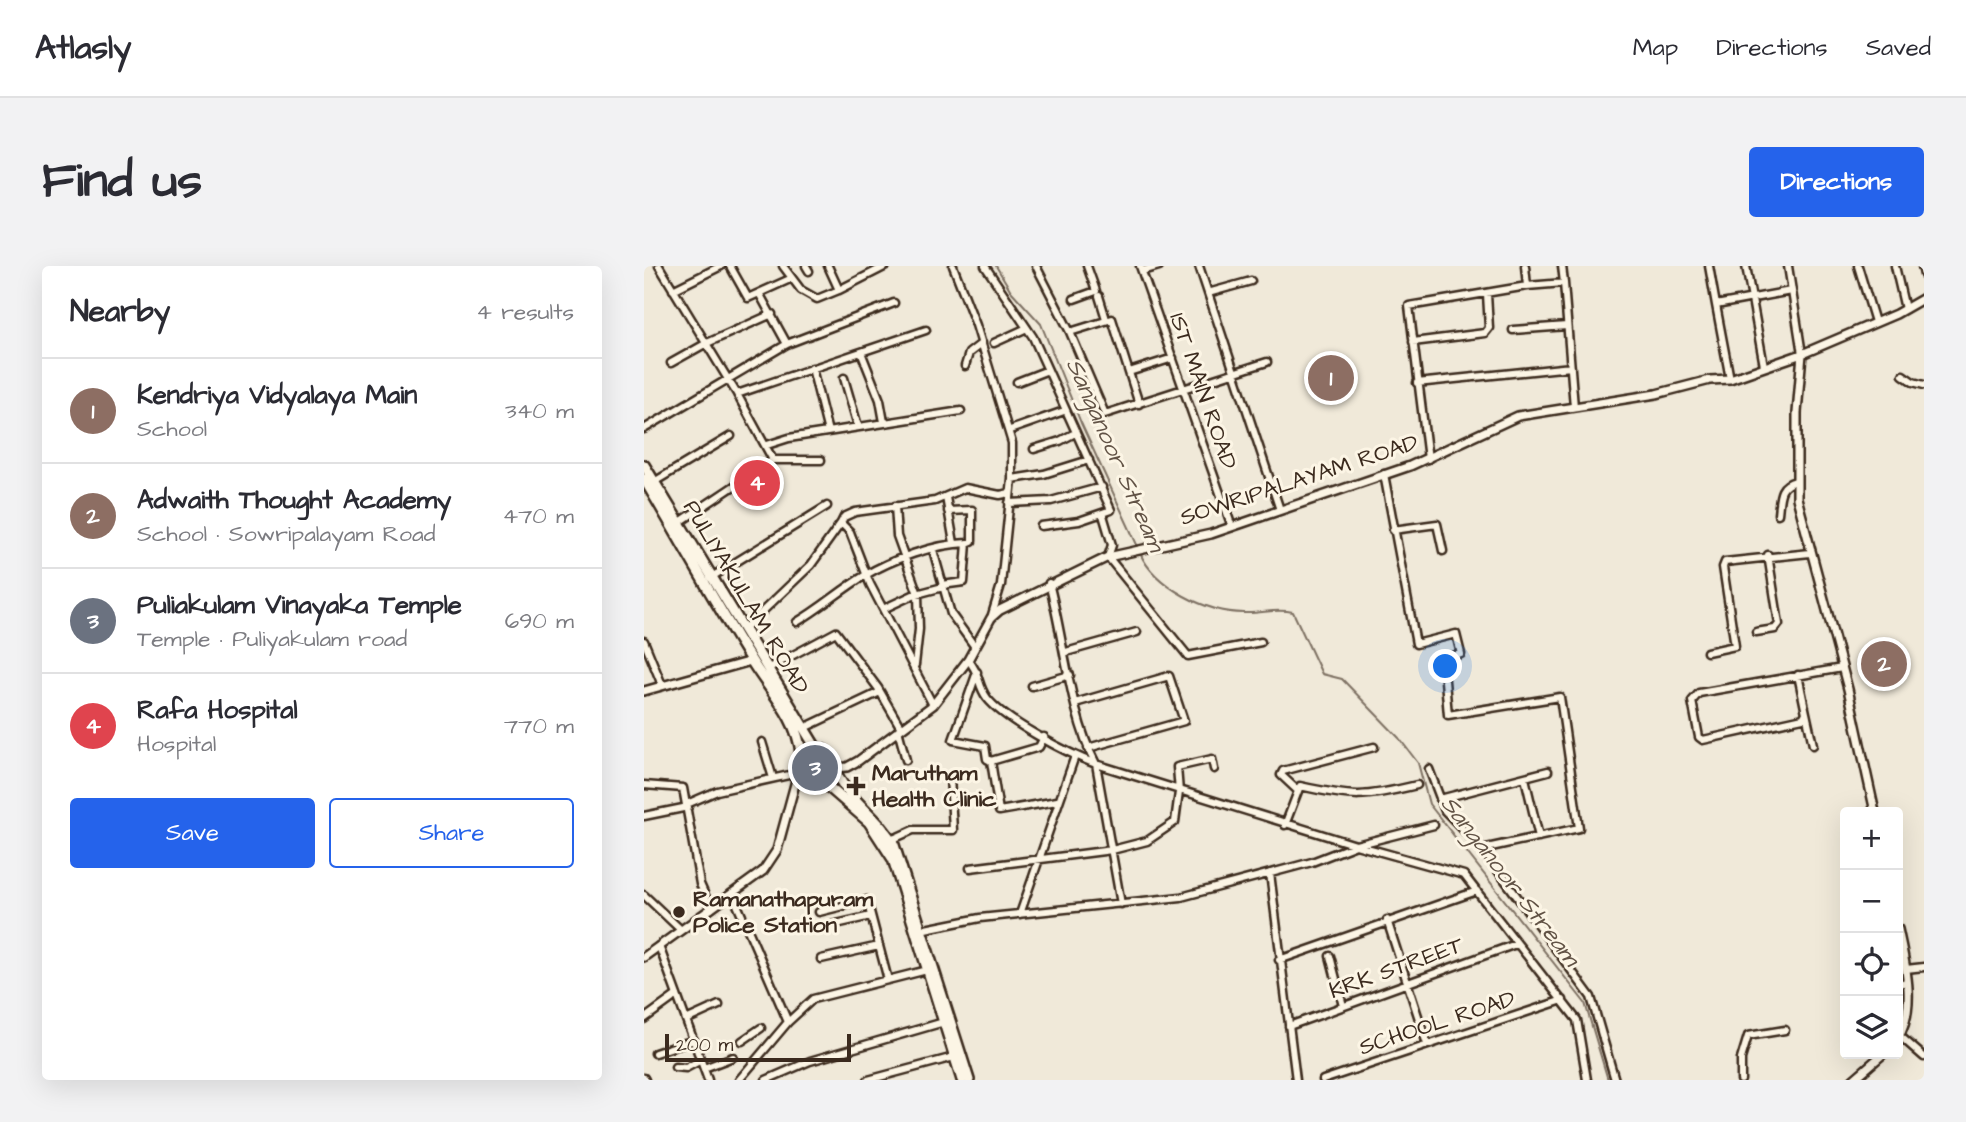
<!DOCTYPE html>
<html lang="en">
<head>
<meta charset="utf-8">
<style>
	:root { --surface:#fff; --page:#f2f2f3; --text:#2b2b33; --muted:#7c7c81; --line:#e1e1e2; --accent:#2563eb }
	body { margin:0; font-family:"Architects Daughter",sans-serif; background:var(--page); color:var(--text) }
	.controls { position:absolute; right:21px; bottom:21px; display:grid; overflow:hidden; border-radius:7px; box-shadow:0 7px 28px #0002 }
	.controls button { width:63px; height:63px; display:grid; place-items:center; padding:0; border:0; border-bottom:2px solid var(--line); background:var(--surface); color:var(--text); font:35px sans-serif }
	.scale { position:absolute; left:21px; bottom:18px; width:186px; box-sizing:border-box; padding-left:7px; border:4px solid #3b2a1e; border-top:0; font-size:19px; line-height:24px; white-space:nowrap; color:#3b2a1e; -webkit-text-stroke:5px #fcf5e5; paint-order:stroke }
	.you { position:absolute; left:802px; top:401px; width:24px; height:24px; margin:-18px; border:5px solid #fff; border-radius:50%; background:#1a73e8; box-shadow:0 0 0 10px #1a73e833 }
	.badge { display:grid; place-items:center; width:46px; height:46px; border-radius:50%; background:var(--accent); color:#fff; font-size:23px; font-weight:700 }
	.pin { position:absolute; translate:-50% -50%; border:4px solid #fff; box-shadow:0 2px 7px #0006 }
	.list { margin:0; padding:0; list-style:none }
	h2 { display:flex; justify-content:space-between; align-items:center; height:91px; margin:0; padding:0 28px; font-size:30px }
	h2 small { font-size:23px; font-weight:400; color:var(--muted) }
	.list li { display:grid; grid-template-columns:46px 1fr auto; gap:21px; align-items:center; box-sizing:border-box; height:105px; padding:0 28px; border-top:2px solid var(--line) }
	.list b { display:block; font-size:26px; white-space:nowrap }
	.list p { margin:0; font-size:23px; white-space:nowrap; color:var(--muted) }
	.list em { font-size:23px; font-style:normal; color:var(--muted) }
	.actions { display:flex; gap:14px; padding:21px 28px }
	.actions a { flex:1; padding:16px 0; border:2px solid var(--accent); border-radius:7px; text-align:center; font-size:24px; color:var(--accent) }
	.actions .main { background:var(--accent); color:#fff }
	.icon { flex:none; width:38px; height:38px; fill:none; stroke:currentColor; stroke-width:2; stroke-linecap:round; stroke-linejoin:round }
	.map { position:relative; flex:none; width:1280px; height:814px; overflow:hidden; border-radius:7px }
	header { display:flex; align-items:center; gap:42px; box-sizing:border-box; height:98px; padding:0 35px; background:var(--surface); border-bottom:2px solid var(--line) }
	header strong { font-size:33px }
	nav { display:flex; gap:38px; margin-inline-start:auto; font-size:24px }
	.intro { display:flex; align-items:center; justify-content:space-between; box-sizing:border-box; height:168px; padding:0 42px }
	h1 { margin:0; font-size:49px }
	.button { padding:18px 32px; border-radius:7px; background:var(--accent); color:#fff; font-size:24px; font-weight:700 }
	main { display:flex; gap:42px; padding:0 42px }
	aside { flex:1; background:var(--surface); border-radius:7px; box-shadow:0 7px 28px #0002 }
	.map>svg:first-child { display:block }
</style>
</head>
<body>
<header>
<strong>Atlasly</strong>
<nav><a>Map</a><a>Directions</a><a>Saved</a></nav>
</header>
<div class="intro"><h1>Find us</h1><a class="button">Directions</a></div>
<main>
<aside>
<h2>Nearby<small>4 results</small></h2>
<ul class="list">
<li><span class="badge" style="background:#8d6e63">1</span><div><b>Kendriya Vidyalaya Main</b><p>School</p></div><em>340 m</em></li>
<li><span class="badge" style="background:#8d6e63">2</span><div><b>Adwaith Thought Academy</b><p>School · Sowripalayam Road</p></div><em>470 m</em></li>
<li><span class="badge" style="background:#6b7280">3</span><div><b>Puliakulam Vinayaka Temple</b><p>Temple · Puliyakulam road</p></div><em>690 m</em></li>
<li><span class="badge" style="background:#e0444e">4</span><div><b>Rafa Hospital</b><p>Hospital</p></div><em>770 m</em></li>
</ul>
<div class="actions"><a class="main">Save</a><a>Share</a></div>
</aside>
<div class="map">
<svg width="1280" height="814" viewBox="0 0 1280 814">
	<rect width="100%" height="100%" fill="#f0e9d9"/>
	<filter id="ink" filterUnits="userSpaceOnUse"><feTurbulence type="fractalNoise" baseFrequency=".0143" numOctaves="2"/><feDisplacementMap in="SourceGraphic" scale="14" xChannelSelector="R" yChannelSelector="G"/><feConvolveMatrix kernelMatrix="1 2 1 2 8 2 1 2 1" color-interpolation-filters="sRGB"/></filter>
	<g filter="url(#ink)">
		<g fill="none" stroke-linecap="round" stroke-linejoin="round">
			<path stroke="#7e7163" stroke-width="2" d="M352 0 367 25 397 58 437 157 494 281
				M496 287C511 321 563 347 600 347 618 348 631 342 649 346L678 408 698 413 755 472 774 497 785 538 941 737 964 814"/>
			<g stroke="#3b2a1e" stroke-width="11">
				<path id="minor" d="M15 0 93 128 129 194 33 258
					M86 0 104 32 115 27 143 78
					M139 0 157 24 173 33 195 24 184 0
					M162 0 165 5
					M309 0 332 59 368 177V213L357 319 347 352
					M341 0 389 71 467 244 435 255 397 260
					M392 0 426 66 461 148 623 96
					M496 0 588 261
					M555 0 636 244
					M881 0 883 20 920 17 918 0
					M1065 0 1072 39
					M1102 0 1120 100
					M1144 0 1158 88
					M1214 0 1231 56
					M1251 0 1261 43
					M1278 0 1280 9
					M498 5 515 0
					M920 17 930 141
					M29 24 77 0
					M195 24 242 0
					M115 27 146 13
					M564 27 607 15
					M455 30 462 53
					M430 33 452 25 443 0
					M869 64 923 60
					M426 66 468 53 495 138
					M769 76 841 67 845 62 843 28
					M350 77 383 62
					M217 86 236 134 240 156
					M27 97 61 78 128 48
					M321 100 325 87 338 77
					M168 102 184 166
					M485 106 529 92
					M1259 109 1269 116 1280 119
					M200 112 214 160
					M1086 113 1072 39 1147 25
					M373 116 404 104
					M773 117 927 101
					M93 128 282 64
					M0 163 143 78 250 37
					M366 164 420 145
					M123 179 145 172 317 145
					M390 183 416 175 431 167
					M784 193 765 40 883 20
					M129 194H177
					M740 208 772 378 812 368 817 388 799 392 804 449 916 431 935 562 838 583
					M368 213 400 208 445 194
					M10 216 87 170
					M302 231 310 277
					M365 237 407 235 458 221
					M251 240 253 270 274 328 275 363 271 399
					M304 245 328 244V275L323 277
					M1134 248C1136 232 1134 219 1152 215
					M459 249 468 279 464 291 544 390 617 376
					M197 257 200 251 211 246 291 235 321 222 356 229 366 227
					M749 264 793 258 799 285
					M289 284 307 348 331 381
					M66 312 183 240
					M405 317C420 373 426 449 452 498L477 638
					M239 343 269 329 299 321
					M153 356C177 342 197 324 220 310 248 293 291 278 323 277L320 316 298 319
					M99 364 167 299 197 257 206 266 226 318 289 439
					M1112 366 1131 363 1135 358 1124 289
					M0 375 18 419
					M422 386 493 366
					M1063 386 1091 380 1079 301 1081 296 1166 287
					M324 394C336 406 333 419 343 432 361 455 425 488 452 498L712 579 790 559
					M123 403 192 366 234 422 257 462
					M333 406 309 474 341 480 343 493 347 495
					M1154 409 1162 447 1159 452 1059 474 1055 471 1048 435 1055 427 1198 402
					M388 420 426 409
					M431 437 525 410 540 455 444 482
					M1162 447 1169 479
					M160 462 236 426
					M254 464 262 494
					M400 471 395 481 347 495 355 545 413 535
					M118 476 129 512
					M785 503 801 545 838 583 947 731 971 814
					M881 512 895 571
					M0 519 39 522 56 618 67 643
					M653 524 637 509 639 505 730 481
					M796 533 904 505
					M43 538 73 525 154 507
					M0 550 44 541
					M641 559 656 520C710 532 719 532 773 519
					M247 574 269 564H309L306 511
					M326 602 468 584 503 575 531 556 535 526 533 501 568 493 570 503
					M626 607 652 814
					M88 627 144 756
					M0 629 37 664
					M175 646 223 634 244 714
					M376 648 431 490
					M743 654 783 778
					M179 661 227 650
					M276 664 336 652 537 631 668 596 712 579 820 609 933 754 943 814
					M15 680 64 814
					M686 690 699 740
					M177 693 235 680
					M635 694 833 625
					M1262 703 1280 701
					M1254 718 1263 716
					M0 753 33 729
					M42 754 75 739
					M645 760 872 678
					M1256 770 1280 791
					M98 775 117 762
					M11 787 50 774
					M31 801 42 802 57 794
					M60 802 89 791
					M0 812 1 814
					M95 814 144 756 169 733 283 704
					M122 814 166 795 300 756
					M224 814 310 791
					M679 814 919 734
					M1097 814V793L1104 770 1141 764"/>
			</g>
			<g stroke="#3b2a1e" stroke-width="12">
				<path id="tertiary" d="M1158 88 1153 147V232L1204 423 1231 546
					M0 425 107 395
					M190 502 203 501 214 495 289 439 324 394 347 352 356 344 464 291 567 268 766 200 874 150 1012 128 1066 114 1086 113 1158 88 1252 48 1280 32
					M1254 663C1261 696 1273 742 1254 772
					M0 691 119 605 133 584 154 507
					M1209 814 1239 788"/>
			</g>
			<g stroke="#3b2a1e" stroke-width="14">
				<path id="primary" d="M0 199 172 482
					M0 213C36 273 70 335 107 394 125 424 154 452 157 488
					M153 500a18 18 0 1 1 36 0a18 18 0 1 1-36 0Z
					M190 502C202 533 234 550 250 579L325 814
					M179 516 225 556 249 593 318 814"/>
			</g>
			<use href="#minor" stroke="#fcf5e5" stroke-width="6"/>
			<use href="#tertiary" stroke="#fcf5e5" stroke-width="7"/>
			<use href="#primary" stroke="#fcf5e5" stroke-width="9"/>
		</g>
	</g>
	<g fill="#3b2a1e" stroke="#fcf5e5" stroke-width="2.5">
		<path d="M208.5 509.5h7v7h7v7h-7v7h-7v-7h-7v-7h7z"/>
		<circle cx="35" cy="646" r="7"/>
	</g>
	<g text-anchor="middle" dominant-baseline="central" stroke-width="6" stroke-linejoin="round" paint-order="stroke">
		<g font-size="23" fill="#3b2a1e" stroke="#fcf5e5">
			<text transform="translate(559 125) rotate(71)">1ST MAIN ROAD</text>
			<text transform="translate(655 214) rotate(-18)">SOWRIPALAYAM ROAD</text>
			<text transform="translate(102 331) rotate(59)">PULIYAKULAM ROAD</text>
			<text transform="translate(752 702) rotate(-20)">KRK STREET</text>
			<text transform="translate(793 757) rotate(-18)">SCHOOL ROAD</text>
		</g>
		<g font-size="23" font-weight="bold" fill="#3b2a1e" stroke="#fcf5e5" text-anchor="start">
			<text x="228" y="507">Marutham<tspan x="228" dy="26">Health Clinic</tspan></text>
			<text x="49" y="633">Ramanathapuram<tspan x="49" dy="26">Police Station</tspan></text>
		</g>
		<g font-size="24" font-style="italic" fill="#625346" stroke="#fcf5e5">
			<text transform="translate(471 189) rotate(66)">Sanganoor Stream</text>
			<text transform="translate(866 615) rotate(52)">Sanganoor Stream</text>
		</g>
	</g>
</svg>
<div class="controls">
<button>+</button>
<button>−</button>
<button><svg class="icon" aria-label="locate" viewBox="0 0 24 24"><circle cx="12" cy="12" r="6"/><path d="M12 2v4M12 18v4M2 12h4M18 12h4"/></svg></button>
<button><svg class="icon" aria-label="layers" viewBox="0 0 24 24"><path d="M12 4l9 5-9 5-9-5zM3 14l9 5 9-5"/></svg></button>
</div>
<div class="scale">200 m</div>
<div class="you"></div>
<div class="pin badge" style="left:687px;top:112px;background:#8d6e63">1</div>
<div class="pin badge" style="left:1240px;top:398px;background:#8d6e63">2</div>
<div class="pin badge" style="left:171px;top:502px;background:#6b7280">3</div>
<div class="pin badge" style="left:113px;top:217px;background:#e0444e">4</div>
</div>
</main>
</body>
</html>
